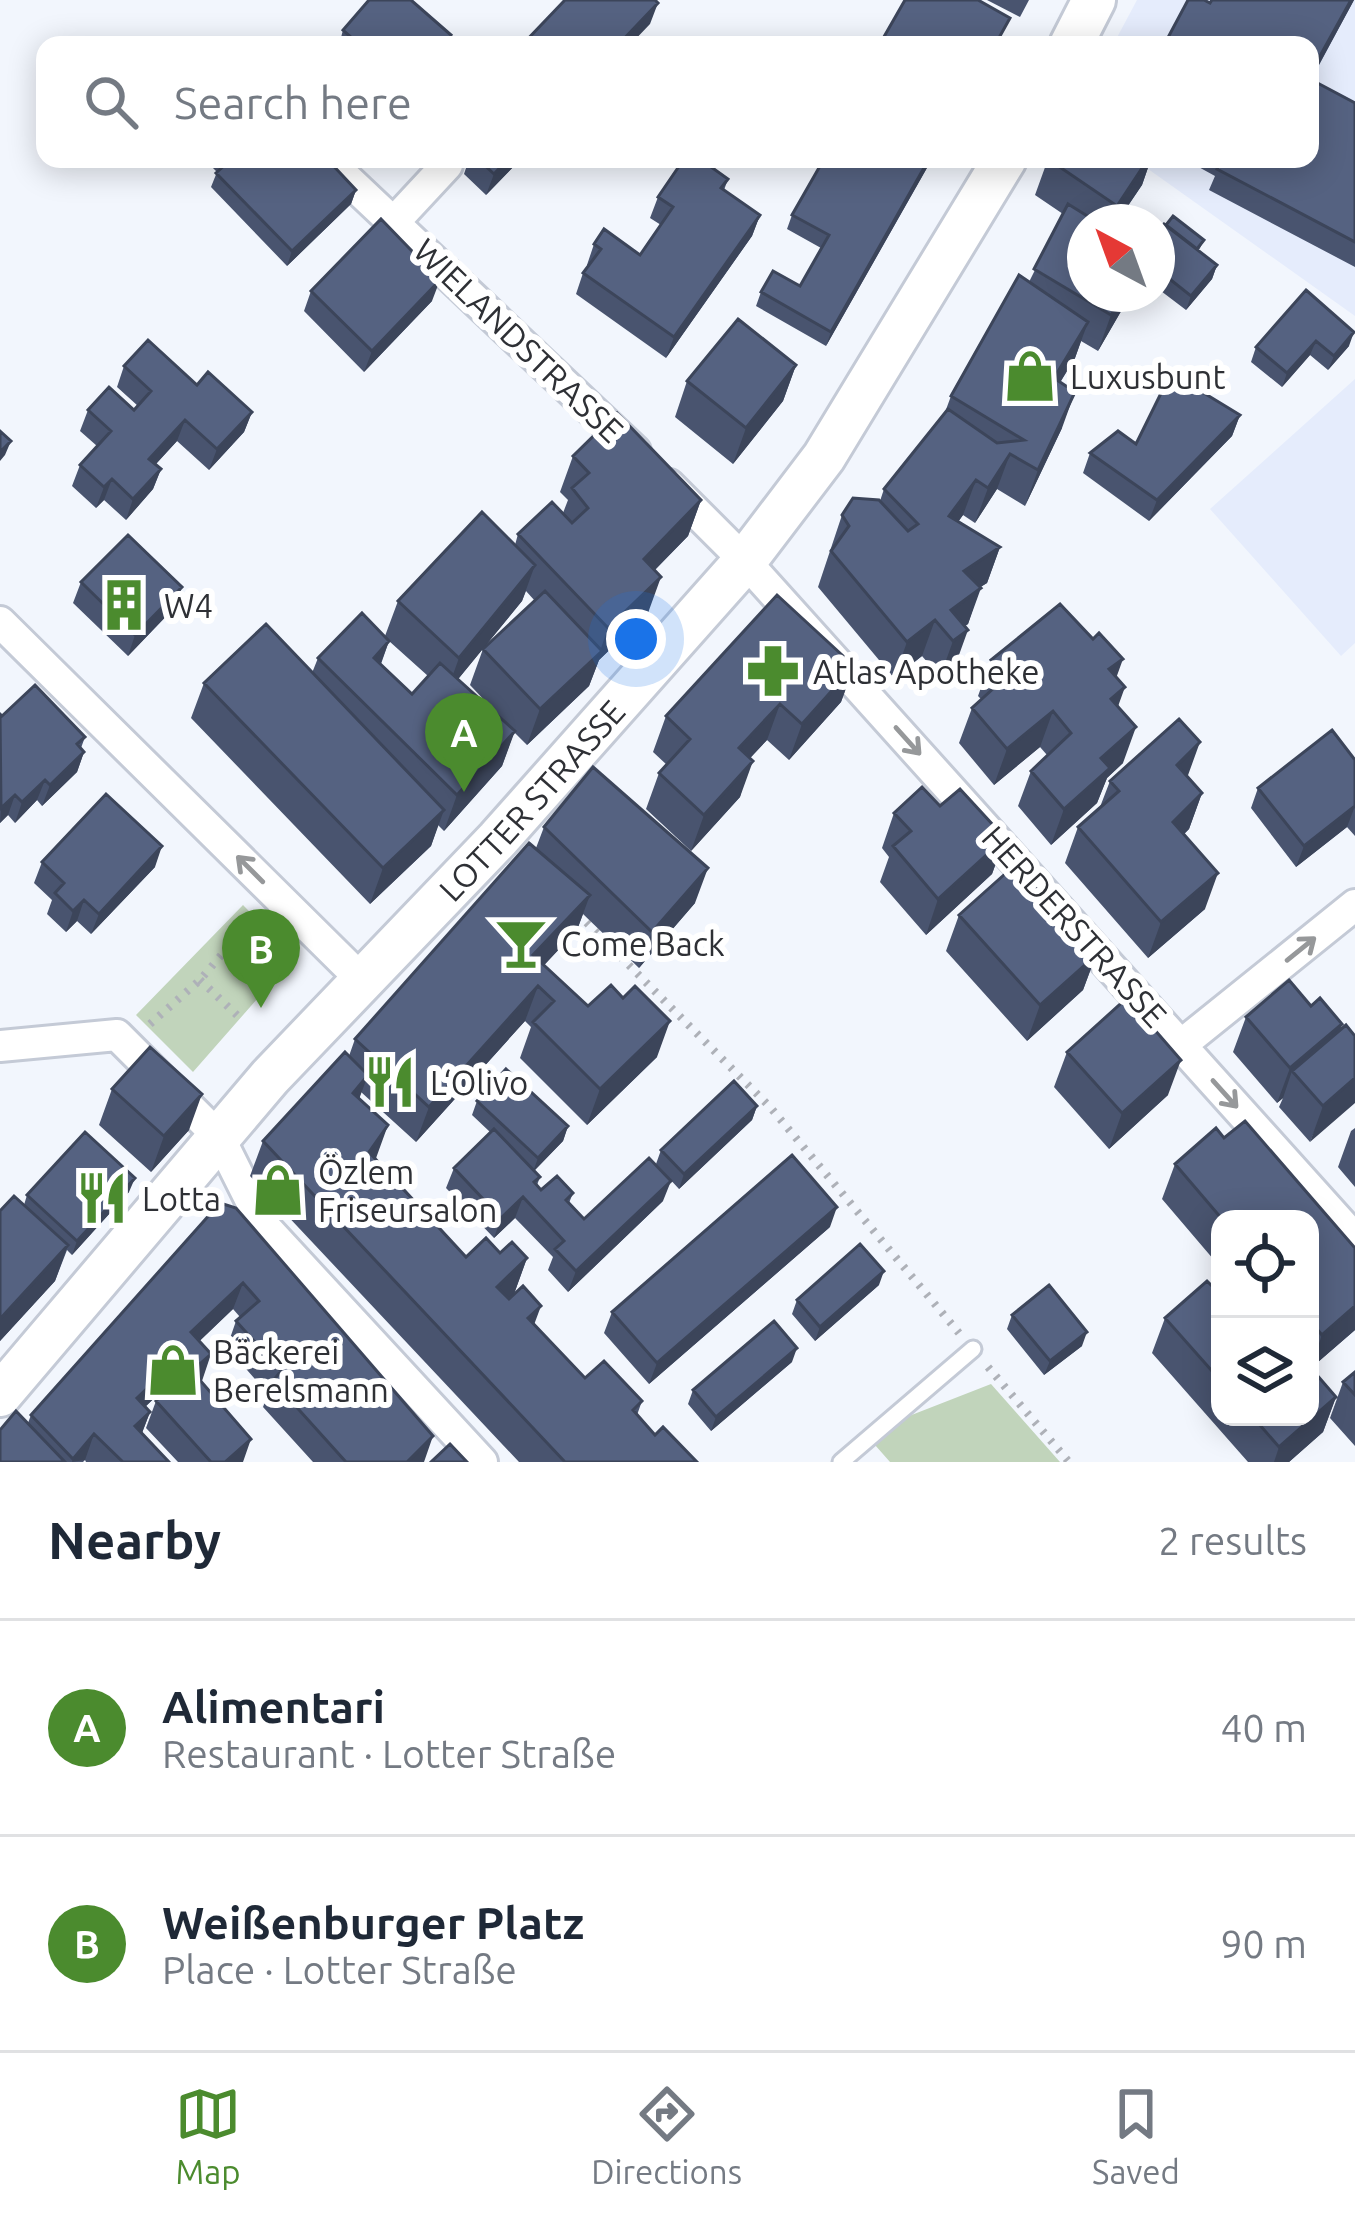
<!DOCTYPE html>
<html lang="en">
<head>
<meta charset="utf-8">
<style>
	:root { --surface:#fff; --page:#f2f2f3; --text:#1f2937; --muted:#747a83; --line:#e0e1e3; --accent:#4b8b2e }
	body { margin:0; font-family:Ubuntu,sans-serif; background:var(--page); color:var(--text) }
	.controls { position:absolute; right:36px; bottom:36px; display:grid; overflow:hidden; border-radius:24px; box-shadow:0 6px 30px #0003 }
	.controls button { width:108px; height:108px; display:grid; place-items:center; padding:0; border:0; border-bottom:3px solid var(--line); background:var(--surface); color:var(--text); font:60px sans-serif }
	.compass { position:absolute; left:1067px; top:204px; width:108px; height:108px; border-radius:50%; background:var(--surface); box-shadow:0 6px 30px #0003; rotate:319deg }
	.you { position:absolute; left:636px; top:639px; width:42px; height:42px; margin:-30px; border:9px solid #fff; border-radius:50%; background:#1a73e8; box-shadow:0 0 0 18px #1a73e833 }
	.badge { display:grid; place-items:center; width:78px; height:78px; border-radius:50%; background:var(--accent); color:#fff; font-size:39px; font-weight:700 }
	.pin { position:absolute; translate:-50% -99px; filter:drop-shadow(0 3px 6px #0008) }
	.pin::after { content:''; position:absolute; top:63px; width:42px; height:36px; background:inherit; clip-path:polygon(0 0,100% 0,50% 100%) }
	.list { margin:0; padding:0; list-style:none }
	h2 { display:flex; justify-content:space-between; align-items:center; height:156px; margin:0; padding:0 48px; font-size:51px }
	h2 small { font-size:39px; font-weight:400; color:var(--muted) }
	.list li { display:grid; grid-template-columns:78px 1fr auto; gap:36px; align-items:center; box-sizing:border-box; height:216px; padding:0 48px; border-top:3px solid var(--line) }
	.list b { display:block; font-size:45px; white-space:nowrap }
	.list p { margin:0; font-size:39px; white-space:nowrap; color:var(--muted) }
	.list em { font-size:39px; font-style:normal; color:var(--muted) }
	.icon { flex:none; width:66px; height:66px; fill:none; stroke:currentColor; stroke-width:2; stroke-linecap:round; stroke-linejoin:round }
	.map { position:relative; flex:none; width:1355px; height:1462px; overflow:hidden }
	.search { position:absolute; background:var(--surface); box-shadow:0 6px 30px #0003; left:36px; right:36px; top:36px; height:132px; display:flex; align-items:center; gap:30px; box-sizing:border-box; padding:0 42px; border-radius:24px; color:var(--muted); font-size:45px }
	.sheet { height:588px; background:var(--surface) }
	nav { display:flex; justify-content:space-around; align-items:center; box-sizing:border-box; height:168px; border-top:3px solid var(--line); background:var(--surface); font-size:33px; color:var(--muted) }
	nav a { display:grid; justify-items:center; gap:6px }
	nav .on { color:var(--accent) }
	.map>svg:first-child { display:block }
</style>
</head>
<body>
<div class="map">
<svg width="1355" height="1462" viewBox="0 0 1355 1462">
	<rect width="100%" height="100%" fill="#f2f6fd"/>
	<path fill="#e5ecfc" d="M1137 0H1355V316L1134 159H1310V45H1113Z
		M1355 379V643L1341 656 1210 509Z"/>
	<path fill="#c1d4bb" d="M243 905 294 957 193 1072 136 1015Z
		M991 1384 1060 1462H890L875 1445 909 1416Z"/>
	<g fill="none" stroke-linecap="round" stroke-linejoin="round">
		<g stroke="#c4cad6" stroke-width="21">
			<path id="lane" d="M841 1462 973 1349"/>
		</g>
		<g stroke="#c4cad6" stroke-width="36">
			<path id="street" d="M326 159 635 451
				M394 222 447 165 440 159
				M669 485 745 561 1355 1239
				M0 622 363 981
				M1181 1045 1355 905
				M0 1046 117 1035 219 1137 263 1225 482 1462"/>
		</g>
		<g stroke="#c4cad6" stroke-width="48">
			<g id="secondary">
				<path d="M1071 45 1094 0"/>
				<path id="s1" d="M0 1395 270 1077 498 839 745 561 824 457 1005 159"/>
			</g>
		</g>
		<path stroke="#aeb1b8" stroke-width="8" stroke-dasharray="3 9" stroke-linecap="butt" d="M578 914 770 1107 959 1333
			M200 980 240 1018
			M150 1024 200 980 252 919
			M988 1367 1069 1462"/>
		<use href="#lane" stroke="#fff" stroke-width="15"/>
		<use href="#street" stroke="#fff" stroke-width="30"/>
		<use href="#secondary" stroke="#fff" stroke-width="42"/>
	</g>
	<path fill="#49546f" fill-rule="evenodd" d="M987 0H1029L1020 17Z
		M1212 0H1354L1311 80 1355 103V267L1209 190 1215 176 1184 159H1310Z
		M343 30 447 45H339Z
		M204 159H327L356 190 351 204 287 266 211 187 217 172Z
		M469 159H521L486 195 464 174Z
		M824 159H932L826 346 756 306 761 292 800 286 821 248 787 229 792 215Z
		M1048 159H1151L1142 185 1117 222H1085L1131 294 1098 351 1081 341 1075 358 1060 382 1062 428 1025 506 997 489 975 523 963 515 958 522 1000 547 987 583 980 587 968 624 964 626 955 666 940 677 922 656 894 678 818 587 842 515 880 501 884 489 944 415 951 396 1029 282 1063 214 1035 195Z
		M728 179 724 190 760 215 752 236 666 358 576 294 583 273 588 266 587 265 594 244 640 255 661 225 650 218 658 197Z
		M1157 233 1204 240 1199 250 1217 265 1212 279 1186 310 1157 288Z
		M1306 290 1349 346 1328 370 1310 355 1282 387 1251 362 1256 347Z
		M311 291 432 301 364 372 304 311Z
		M796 365 783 401 733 464 675 417 687 381Z
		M124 366 197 385 252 412 244 432 209 470 177 441 156 464 161 469 153 489 126 520 104 500 96 508 72 486 80 465 97 446 80 431 88 410H134L138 406 117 387Z
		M1240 415 1232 436 1149 521 1083 473 1090 453 1136 444Z
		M573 456 701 500 688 536 655 570 648 613 599 660 589 686 527 745 514 732 502 766 444 831 438 825 431 846 370 904 191 718 204 683 312 673 318 658 385 636 398 601 515 545 518 534 563 513 568 500 560 492ZM526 591 535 601 483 649 470 685 505 722 458 679 522 601ZM389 641 428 676 412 694 381 664Z
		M81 582 174 608 128 656 73 603Z
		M991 660 1116 677 1123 763 1107 778 1097 803 1051 845 1018 806 1031 771 1047 755 1040 747 994 785 959 743 972 708 981 699 978 696Z
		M854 666 841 702 789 760 767 740 750 758 740 797 691 851 646 809 659 773 667 765 653 752 666 716Z
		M0 714 85 737 81 748 84 752 77 772 42 806 37 800 15 823 8 815 0 823Z
		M1355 760V836L1347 827 1296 867 1251 808 1258 788Z
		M1187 777 1202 793 1189 829 1184 834 1205 909 1148 958 1065 863 1078 827 1100 807 1110 781Z
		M940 806 1005 838 992 874 926 935 880 882 889 857 882 848 894 813Z
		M544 827 695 903 639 968 583 914 577 930 544 965 588 1006 657 1057 587 1125 520 1058 531 1027 525 1021 416 1142 361 1092 359 1099 376 1160 466 1257 500 1253 527 1258 514 1294 534 1324 585 1378 642 1401 637 1415 655 1435 697 1462H519L250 1176 263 1141 349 1056 355 1039 536 848Z
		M42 862 155 867 91 934 77 921 66 932 47 914 52 900 34 883Z
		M959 915 1096 955 1083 990 1027 1041 946 951Z
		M1311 1006 1342 1024 1340 1030 1355 1036 1310 1142 1279 1107 1283 1098 1277 1103 1233 1052 1246 1017Z
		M1067 1052 1168 1095 1109 1149 1054 1087Z
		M112 1089 189 1130 151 1172 99 1125Z
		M477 1101 568 1126 563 1141 534 1171 540 1177 537 1185 541 1190 573 1193 569 1203 584 1219 663 1201 568 1292 548 1270 553 1257 515 1218 494 1238 446 1188 454 1168 490 1132 472 1115Z
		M757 1106 752 1120 679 1189 656 1164 661 1150Z
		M1355 1128V1187L1338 1167 1351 1131Z
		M1224 1138 1355 1248V1330L1311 1368 1336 1397 1323 1432 1289 1462H1248L1152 1353 1165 1318 1220 1294V1417H1310V1219H1220V1267L1162 1199 1175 1164Z
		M129 1192 72 1255 67 1250 55 1281 0 1341V1211L24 1205 27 1195Z
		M220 1203 424 1462H313L263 1407 268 1394 227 1347 236 1321 240 1317 233 1309 199 1341 201 1381 243 1462H178L146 1428 156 1401 169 1388 167 1386 145 1407 150 1412 142 1433 169 1462H86L85 1460 83 1462H0L28 1423 31 1415Z
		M830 1227 649 1384 604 1333 612 1312Z
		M879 1285 815 1341 792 1314 797 1300Z
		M1012 1315 1082 1346 1044 1375 1007 1329Z
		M792 1362 711 1431 688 1404 693 1390Z
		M1355 1372V1446L1330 1418 1343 1382Z"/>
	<path fill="#3c455a" d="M1351 0H1354L1310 81V74Z
		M658 3 650 24 630 45H618Z
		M508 159H521L486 195 494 174Z
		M929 159H932L826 346 831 332Z
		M1148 159H1151L1142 185 1117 222H1111L1117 206Z
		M356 190 351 204 287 266 292 251Z
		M760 215 752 236 666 358 674 337Z
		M1217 265 1212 279 1186 310 1191 296Z
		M440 280 432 301 364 372 372 351Z
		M1124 294H1131L1098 351 1111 315Z
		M1088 322 1075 358 1041 414 1054 378Z
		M1354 332 1349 346 1328 370 1334 356Z
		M1316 341 1310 355 1282 387 1287 373Z
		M796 365 783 401 733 464 746 428Z
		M1075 392 1062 428 1025 506 1038 470Z
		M252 412 244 432 209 470 217 449Z
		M1240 415 1232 436 1149 521 1157 500Z
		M185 420 177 441 142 479 149 459Z
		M11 441 5 455 0 461V452Z
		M1010 454 997 489 975 523 988 488Z
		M161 469 153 489 126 520 133 499Z
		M112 479 104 500 96 508 104 487Z
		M976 480 963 515 936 552 949 516Z
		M701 500 688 536 631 594 644 559Z
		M1000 547 987 583 951 606 964 571Z
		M535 565 522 601 446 694 459 658Z
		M661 577 648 613 599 660 589 686 527 745 540 709 599 654 608 628Z
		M182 587 174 608 128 656 135 635Z
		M981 588 968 624 950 637 951 610Z
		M935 620 922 656 894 678 907 642Z
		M968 630 955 666 940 677 953 641Z
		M389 641 376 676 374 658Z
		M1123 659 1110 695 1109 669Z
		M854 666 841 702 789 760 802 724Z
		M1125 687 1112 723 1111 699Z
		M780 704 767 740 726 784 739 748Z
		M1053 711 1040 747 994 785 1007 749Z
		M1136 727 1123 763 1107 778 1097 803 1051 845 1064 809 1101 758Z
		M515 731 502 766 444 831 457 795Z
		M1200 742 1187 778 1177 765Z
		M84 752 77 772 42 806 50 785Z
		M753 761 740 797 691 851 704 815Z
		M45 780 37 800 15 823 22 802Z
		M1202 793 1189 829 1160 858 1173 822Z
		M15 795 8 815 0 823 1 808Z
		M1355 806 1347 827 1296 867 1304 846Z
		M444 810 431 846 370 904 383 868Z
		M1005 838 992 874 926 935 938 899Z
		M162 846 155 867 91 934 99 914Z
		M708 868 695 903 639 968 652 932Z
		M1218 873 1205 909 1148 958 1161 922Z
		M590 895 577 930 520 991 533 955Z
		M84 900 77 921 66 932 73 911Z
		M1096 955 1083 990 1027 1041 1040 1005Z
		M538 986 525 1021 416 1142 429 1107Z
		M670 1021 657 1057 587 1125 600 1089Z
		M1342 1024 1329 1059 1292 1071 1283 1098 1277 1103 1290 1068Z
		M1181 1060 1168 1095 1109 1149 1122 1113Z
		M368 1075 355 1110 353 1093Z
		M1355 1078V1103L1310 1142 1323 1106Z
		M202 1094 189 1130 151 1172 164 1136Z
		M757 1106 752 1120 679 1189 684 1174Z
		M388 1125 375 1161 369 1152Z
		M568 1126 563 1141 533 1172 538 1158Z
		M135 1178 129 1192 72 1255 77 1241Z
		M671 1181 663 1201 568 1292 576 1271Z
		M523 1197 515 1218 494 1238 501 1218Z
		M837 1207 830 1227 649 1384 657 1363Z
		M68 1245 55 1281 0 1341V1319Z
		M527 1258 514 1294 484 1322 497 1287Z
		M884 1271 879 1285 815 1341 820 1327Z
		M243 1283 233 1309 181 1359 191 1332Z
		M541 1306 528 1341V1318Z
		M1355 1306V1330L1310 1369 1322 1335Z
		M1087 1332 1082 1346 1044 1375 1050 1361Z
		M797 1348 792 1362 711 1431 716 1417Z
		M211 1354 202 1381 183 1398 192 1371Z
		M177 1360 167 1386 127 1424 137 1398Z
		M1336 1397 1323 1432 1289 1462H1274L1279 1447Z
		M150 1412 140 1438 135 1426Z
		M94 1434 85 1460 72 1462 73 1459Z
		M433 1436 424 1462H407Z
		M251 1439 243 1462H225Z"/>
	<path fill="#556281" stroke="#3c455a" stroke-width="3" d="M369 0H411L451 35 442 45H360L343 30Z
		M565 0H655L658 3 618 45H522Z
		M905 0H978L1010 18 995 45H886L881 42Z
		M1188 0H1204L1210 3 1212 0H1351L1310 74V45H1164Z
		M1310 79 1355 103V242L1217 169 1222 159H1310Z
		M223 159H327L356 190 292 251 216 173 227 163Z
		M478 159H508L494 174Z
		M684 159H700L728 179 721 188 760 215 674 337 583 273 601 249 594 244 604 229 640 255 673 207 658 197Z
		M824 159H929L831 332 761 292 773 271 800 286 829 235 792 215Z
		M1048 159H1148L1117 206Z
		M1068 204 1097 222H1085V294H1124L1111 315 1034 269Z
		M1173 216 1204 240 1197 249 1166 225Z
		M381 219 440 280 372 351 311 291Z
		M1164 224 1217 265 1191 296 1157 269V233Z
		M1019 275 1088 322 1054 378 1075 392 1038 470 1010 454 988 488 976 480 949 516 1000 547 964 571 981 588 951 610 968 630 953 641 935 620 907 642 831 551 849 526 842 515 853 498 879 500 908 531 918 524 884 489 948 409 997 443 1024 440 951 396Z
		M1306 290 1354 332 1334 356 1316 341 1287 373 1256 347Z
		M738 319 796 365 746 428 687 381Z
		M148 340 197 385 208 372 252 412 217 449 185 420 149 459 161 469 133 499 112 479 104 487 80 465 111 431 88 410 109 387 134 410 151 391 124 366Z
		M1171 373 1240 415 1157 500 1090 453 1118 431 1136 444Z
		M617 413 701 500 644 559 661 577 608 628 518 534 552 502 572 523 588 508 572 488 589 473 573 456Z
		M0 431 11 441 0 452Z
		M482 512 535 565 459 658 398 601Z
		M128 535 182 587 135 635 81 582Z
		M545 591 602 651 540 709 483 649Z
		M777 595 854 666 802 724 780 704 739 748 753 761 704 815 659 773 690 739 666 716Z
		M1060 604 1093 639 1099 633 1123 659 1109 669 1125 687 1111 699 1136 727 1101 758 1110 768 1064 809 1031 771 1071 733 1053 711 1007 749 972 708 1006 677 991 660Z
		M362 613 389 641 374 658 412 694 440 663 515 731 457 795 318 658Z
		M266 624 444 810 383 868 204 683Z
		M35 685 85 737 77 744 84 752 50 785 45 780 22 802 15 795 1 808 0 714 2 716Z
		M1179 719 1200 742 1177 765 1202 793 1173 822 1218 873 1161 922 1078 827 1119 791 1110 781Z
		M1332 730 1355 760V806L1304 846 1258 788Z
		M593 767 708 868 652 932 544 827Z
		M922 787 940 806 960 789 1005 838 938 899 893 846 911 831 894 813Z
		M106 794 162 846 99 914 84 900 73 911 55 893 64 883 42 862Z
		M529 843 590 895 533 955 588 1006 611 985 623 998 635 986 670 1021 600 1089 533 1022 554 1001 538 986 429 1107 355 1039Z
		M1015 865 1096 955 1040 1005 959 915Z
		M1289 980 1311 1006 1320 998 1342 1024 1290 1068 1246 1017Z
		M1127 998 1181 1060 1122 1113 1067 1052Z
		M1346 1025 1355 1036V1078L1323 1106 1292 1071Z
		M150 1047 202 1094 164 1136 112 1089Z
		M345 1052 368 1075 353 1093 388 1125 369 1152 466 1257 486 1238 500 1253 512 1242 527 1258 497 1287 509 1299 523 1286 541 1306 528 1318 585 1378 604 1361 642 1401 633 1410 655 1435 663 1427 697 1462H565L263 1141Z
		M506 1069 568 1126 538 1158 477 1101Z
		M734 1081 757 1106 684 1174 661 1150Z
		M1245 1121 1355 1248V1306L1322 1335 1310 1321V1219H1222L1175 1164 1216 1128 1224 1138Z
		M494 1129 540 1177 534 1182 541 1190 557 1176 573 1193 566 1200 584 1219 649 1158 671 1181 576 1271 555 1249 564 1241 523 1197 501 1218 454 1168Z
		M85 1132 135 1178 77 1241 27 1195Z
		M792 1155 837 1207 657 1363 612 1312Z
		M14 1196 68 1245 0 1319V1211Z
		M220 1203 236 1208 433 1436 407 1462H346L273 1381 281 1371 236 1321 259 1301 243 1283 191 1332 211 1354 192 1371 251 1439 225 1462H211L156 1401 186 1370 177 1360 137 1398 150 1412 135 1426 169 1462H123L94 1434 73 1459 31 1415Z
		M860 1244 884 1271 820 1327 797 1300Z
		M1207 1281 1220 1294V1380L1165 1318Z
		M1049 1285 1087 1332 1050 1361 1012 1315Z
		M774 1321 797 1348 716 1417 693 1390Z
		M1310 1367 1336 1397 1279 1447 1253 1417H1310Z
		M1355 1372V1395L1343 1382Z
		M16 1411 65 1462H0V1430Z
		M450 1444 467 1462H431Z"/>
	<defs><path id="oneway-shaft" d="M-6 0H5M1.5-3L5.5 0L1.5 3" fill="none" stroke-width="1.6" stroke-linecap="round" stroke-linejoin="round" transform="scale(3)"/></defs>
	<g stroke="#96989a">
		<use href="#oneway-shaft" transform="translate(908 741) rotate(48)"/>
		<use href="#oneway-shaft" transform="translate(250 869) rotate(-135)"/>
		<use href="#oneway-shaft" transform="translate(1301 949) rotate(-39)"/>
		<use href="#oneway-shaft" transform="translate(1225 1094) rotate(48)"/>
	</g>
	<defs>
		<g id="shop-bare" transform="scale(4.14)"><path d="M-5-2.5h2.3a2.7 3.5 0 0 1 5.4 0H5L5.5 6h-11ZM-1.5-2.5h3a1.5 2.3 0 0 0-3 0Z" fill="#4b8b2e" stroke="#fff" stroke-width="2.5" paint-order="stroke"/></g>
		<g id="building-bare" transform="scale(4.14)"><path d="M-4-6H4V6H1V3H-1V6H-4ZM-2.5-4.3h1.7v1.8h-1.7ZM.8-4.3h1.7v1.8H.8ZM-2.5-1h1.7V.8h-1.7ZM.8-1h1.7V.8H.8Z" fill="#4b8b2e" stroke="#fff" stroke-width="2.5" paint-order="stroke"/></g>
		<g id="pharmacy-bare" transform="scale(4.14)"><path d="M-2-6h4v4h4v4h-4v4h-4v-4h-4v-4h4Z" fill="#4b8b2e" stroke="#fff" stroke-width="2.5" paint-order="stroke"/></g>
		<g id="bar-bare" transform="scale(4.14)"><path d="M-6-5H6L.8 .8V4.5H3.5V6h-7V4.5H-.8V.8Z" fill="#4b8b2e" stroke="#fff" stroke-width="2.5" paint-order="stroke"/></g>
		<g id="restaurant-bare" transform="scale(4.14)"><path d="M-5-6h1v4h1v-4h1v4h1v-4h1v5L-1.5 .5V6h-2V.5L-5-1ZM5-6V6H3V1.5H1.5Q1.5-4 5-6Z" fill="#4b8b2e" stroke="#fff" stroke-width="2.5" paint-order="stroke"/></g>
	</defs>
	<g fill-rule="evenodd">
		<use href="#shop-bare" x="1030" y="376"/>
		<use href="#building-bare" x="124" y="605"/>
		<use href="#pharmacy-bare" x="773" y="671"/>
		<use href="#bar-bare" x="521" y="943"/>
		<use href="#restaurant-bare" x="390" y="1082"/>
		<use href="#shop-bare" x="278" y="1190"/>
		<use href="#restaurant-bare" x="102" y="1198"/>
		<use href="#shop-bare" x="173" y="1370"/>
	</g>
	<g text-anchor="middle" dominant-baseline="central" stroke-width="12" stroke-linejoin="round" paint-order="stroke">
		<g font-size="33" fill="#2e3035" stroke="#fff">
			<text transform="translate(519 340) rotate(44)">WIELANDSTRASSE</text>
			<text stroke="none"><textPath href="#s1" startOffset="798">LOTTER STRASSE</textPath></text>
			<text transform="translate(1075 926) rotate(48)">HERDERSTRASSE</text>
		</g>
		<g font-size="33" fill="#2e3035" stroke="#fff" text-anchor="start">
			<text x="1070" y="376">Luxusbunt</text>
			<text x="164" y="605">W4</text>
			<text x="813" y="671">Atlas Apotheke</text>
			<text x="561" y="943">Come Back</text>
			<text x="430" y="1082">L‘Olivo</text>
			<text x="318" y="1171">Özlem<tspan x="318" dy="38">Friseursalon</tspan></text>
			<text x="142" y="1198">Lotta</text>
			<text x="213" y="1351">Bäckerei<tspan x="213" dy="38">Berelsmann</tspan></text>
		</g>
	</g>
</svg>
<div class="controls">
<button><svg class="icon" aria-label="locate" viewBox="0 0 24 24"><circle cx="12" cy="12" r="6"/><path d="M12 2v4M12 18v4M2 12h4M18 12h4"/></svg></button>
<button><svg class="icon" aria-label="layers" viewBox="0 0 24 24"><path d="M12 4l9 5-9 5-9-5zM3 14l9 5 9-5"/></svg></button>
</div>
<svg class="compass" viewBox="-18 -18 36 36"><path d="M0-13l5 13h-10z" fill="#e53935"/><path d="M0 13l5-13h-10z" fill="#747a83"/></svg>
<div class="you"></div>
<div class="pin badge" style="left:464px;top:792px">A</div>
<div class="pin badge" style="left:261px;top:1008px">B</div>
<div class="search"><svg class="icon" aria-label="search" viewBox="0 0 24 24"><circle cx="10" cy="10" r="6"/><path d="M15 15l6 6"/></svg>Search here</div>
</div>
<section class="sheet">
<h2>Nearby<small>2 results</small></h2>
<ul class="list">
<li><span class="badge">A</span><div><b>Alimentari</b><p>Restaurant · Lotter Straße</p></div><em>40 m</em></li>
<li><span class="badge">B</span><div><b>Weißenburger Platz</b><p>Place · Lotter Straße</p></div><em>90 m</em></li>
</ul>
</section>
<nav>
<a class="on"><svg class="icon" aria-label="map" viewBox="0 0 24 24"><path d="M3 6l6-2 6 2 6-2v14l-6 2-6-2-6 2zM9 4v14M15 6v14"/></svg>Map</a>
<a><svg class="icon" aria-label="directions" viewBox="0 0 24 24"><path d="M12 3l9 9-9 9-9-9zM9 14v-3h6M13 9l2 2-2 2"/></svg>Directions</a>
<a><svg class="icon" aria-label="saved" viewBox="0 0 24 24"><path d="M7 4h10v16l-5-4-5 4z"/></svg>Saved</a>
</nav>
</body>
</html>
